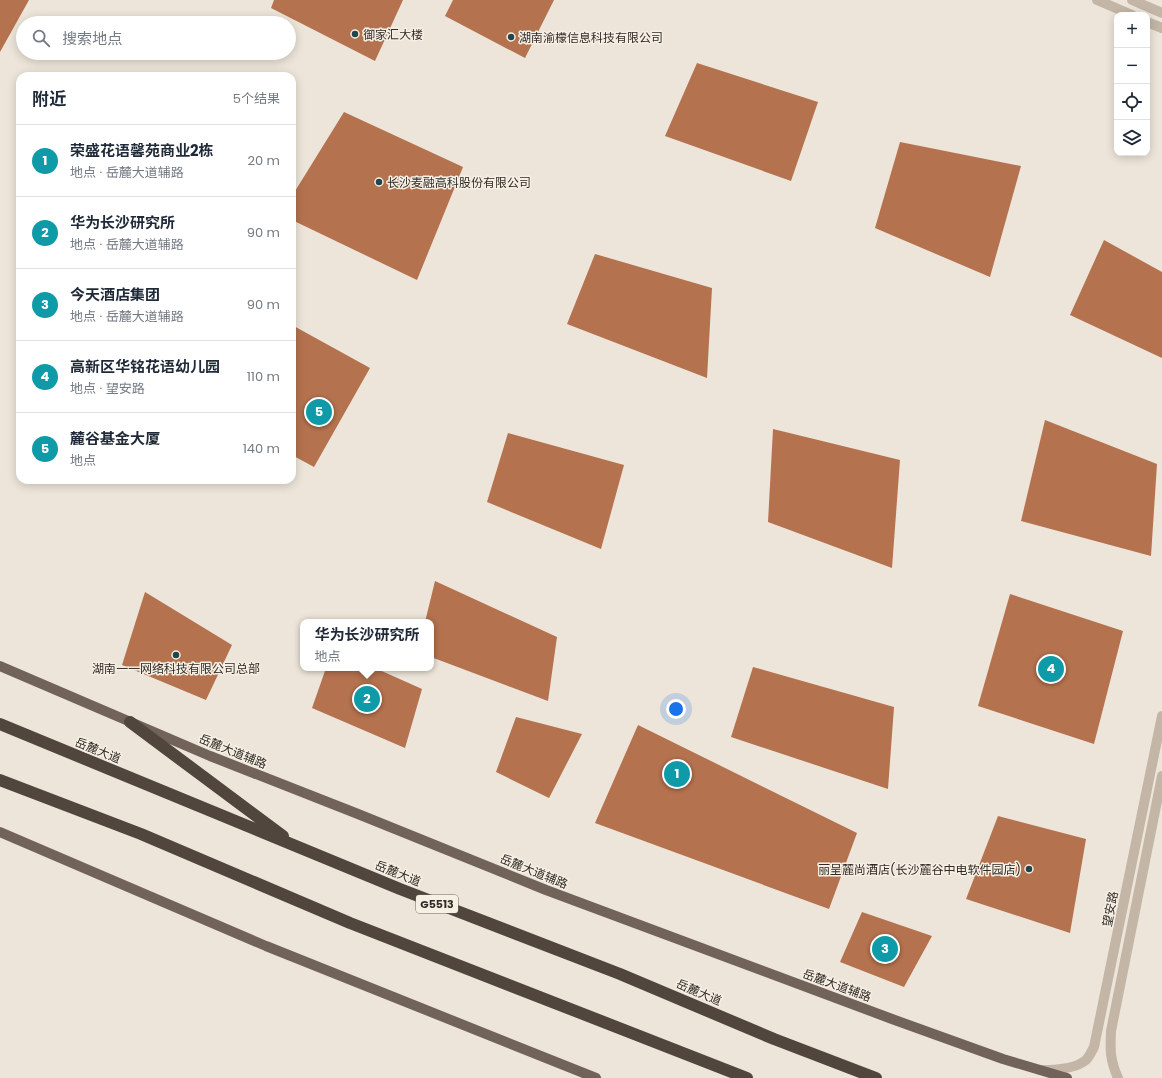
<!DOCTYPE html>
<html lang="zh">
<head>
<meta charset="utf-8">
<style>
	:root { --surface:#fff; --page:#f2f2f3; --text:#1f2937; --muted:#747a83; --line:#e0e1e3; --accent:#22454c }
	body { margin:0; font-family:Poppins,"Noto Sans SC",sans-serif; background:var(--page); color:var(--text) }
	.controls { position:absolute; right:12px; top:12px; display:grid; overflow:hidden; border-radius:8px; box-shadow:0 2px 10px #0003 }
	.controls button { width:36px; height:36px; display:grid; place-items:center; padding:0; border:0; border-bottom:1px solid var(--line); background:var(--surface); color:var(--text); font:20px sans-serif }
	.you { position:absolute; left:676px; top:709px; width:14px; height:14px; margin:-10px; border:3px solid #fff; border-radius:50%; background:#1a73e8; box-shadow:0 0 0 6px #1a73e833 }
	.badge { display:grid; place-items:center; width:26px; height:26px; border-radius:50%; background:var(--accent); color:#fff; font-size:13px; font-weight:700 }
	.pin { position:absolute; translate:-50% -50%; border:2px solid #fff; box-shadow:0 1px 4px #0006 }
	.popup { position:absolute; left:300px; top:619px; width:134px; height:52px; box-sizing:border-box; display:grid; place-content:center; border-radius:8px; background:var(--surface); filter:drop-shadow(0 1px 3px #0005); font-size:13px; white-space:nowrap; color:var(--muted) }
	.popup b { font-size:15px; color:var(--text) }
	.popup::after { content:''; position:absolute; left:50%; top:100%; margin-left:-8px; border:8px solid transparent; border-top-color:var(--surface) }
	.list { margin:0; padding:0; list-style:none }
	h2 { display:flex; justify-content:space-between; align-items:center; height:52px; margin:0; padding:0 16px; font-size:17px }
	h2 small { font-size:13px; font-weight:400; color:var(--muted) }
	.list li { display:grid; grid-template-columns:26px 1fr auto; gap:12px; align-items:center; box-sizing:border-box; height:72px; padding:0 16px; border-top:1px solid var(--line) }
	.list b { display:block; font-size:15px; white-space:nowrap }
	.list p { margin:0; font-size:13px; white-space:nowrap; color:var(--muted) }
	.list em { font-size:13px; font-style:normal; color:var(--muted) }
	.icon { flex:none; width:22px; height:22px; fill:none; stroke:currentColor; stroke-width:2; stroke-linecap:round; stroke-linejoin:round }
	.map { position:relative; flex:none; width:1162px; height:1078px; overflow:hidden }
	.search { position:absolute; background:var(--surface); box-shadow:0 2px 10px #0003; left:16px; top:16px; width:280px; height:44px; display:flex; align-items:center; gap:10px; box-sizing:border-box; padding:0 14px; border-radius:22px; color:var(--muted); font-size:15px }
	.panel { position:absolute; background:var(--surface); box-shadow:0 2px 10px #0003; left:16px; top:72px; width:280px; height:412px; border-radius:12px }
	.map>svg:first-child { display:block }
</style>
</head>
<body>
<div class="map">
<svg width="1162" height="1078" viewBox="0 0 1162 1078">
	<rect width="100%" height="100%" fill="#ede5d9"/>
	<path fill="#b4724f" d="M0 0H29L0 52Z
		M274 0H403L375 61 271 8Z
		M453 0H554L525 58 445 16Z
		M697 63 818 102 791 181 665 136Z
		M344 112 463 167 417 280 292 220V196Z
		M900 142 1021 166 990 277 875 228Z
		M1104 240 1162 272V358L1070 315Z
		M595 254 712 288 707 378 567 324Z
		M292 325 370 368 314 467 292 455Z
		M1045 420 1157 464 1151 556 1021 521Z
		M773 429 900 460 892 568 768 522Z
		M508 433 624 465 601 549 487 502Z
		M435 581 557 637 548 701 431 657V622H425Z
		M145 592 232 645 206 700 122 665Z
		M1010 594 1123 631 1094 744 978 706Z
		M753 667 894 707 888 789 731 737Z
		M326 668H375L422 689 405 748 312 708Z
		M516 717 582 734 549 798 496 772Z
		M638 725 857 833 829 909 595 823Z
		M998 816 1086 839 1070 933 966 899Z
		M862 912 932 936 904 987 840 962Z"/>
	<g fill="none" stroke-linecap="round" stroke-linejoin="round">
		<path stroke="#c3b6a7" stroke-width="10" d="M1097 0 1132 15
			M1132 0 1162 13
			M1147 22 1162 28
			M1043 1070C1057 1070 1075 1069 1086 1060 1089 1057 1092 1051 1094 1047L1162 716
			M1118 1078C1110 1060 1110 1050 1111 1031L1162 776"/>
		<path stroke="#716359" stroke-width="10" d="M0 666 210 756 358 814 546 890 892 1019 1003 1059 1067 1078
			M0 832 266 946 596 1078"/>
		<path stroke="#50463e" stroke-width="12" d="M130 722 283 836
			M0 724 400 889 620 974 774 1039 876 1078
			M0 780 141 834 350 923 747 1078"/>
	</g>
	<g fill="#22454c" stroke="#f5efe4" stroke-width="1.5">
		<circle cx="355" cy="34" r="4"/>
		<circle cx="511" cy="37" r="4"/>
		<circle cx="379" cy="182" r="4"/>
		<circle cx="176" cy="655" r="4"/>
		<circle cx="1029" cy="869" r="4"/>
	</g>
	<g text-anchor="middle" dominant-baseline="central" stroke-width="3" stroke-linejoin="round" paint-order="stroke">
		<rect fill="#f5efe4" stroke="#6c665f" stroke-width="1" x="416" y="895" width="42" height="18" rx="3"/>
		<g font-size="11" font-weight="bold" fill="#312b26">
			<text x="437" y="904">G5513</text>
		</g>
		<g font-size="12" fill="#312b26" stroke="#f5efe4" text-anchor="start">
			<text x="363" y="34">御家汇大楼</text>
			<text x="519" y="37">湖南渝檬信息科技有限公司</text>
			<text x="387" y="182">长沙麦融高科股份有限公司</text>
			<text x="176" y="668" text-anchor="middle">湖南一一网络科技有限公司总部</text>
			<text x="1021" y="869" text-anchor="end">丽呈麓尚酒店(长沙麓谷中电软件园店)</text>
		</g>
		<g font-size="12" fill="#312b26" stroke="#f5efe4">
			<text transform="translate(98 750) rotate(22)">岳麓大道</text>
			<text transform="translate(233 751) rotate(22)">岳麓大道辅路</text>
			<text transform="translate(534 871) rotate(22)">岳麓大道辅路</text>
			<text transform="translate(398 873) rotate(22)">岳麓大道</text>
			<text transform="translate(1110 909) rotate(-79)">望安路</text>
			<text transform="translate(837 985) rotate(20)">岳麓大道辅路</text>
			<text transform="translate(699 992) rotate(23)">岳麓大道</text>
		</g>
	</g>
</svg>
<div class="controls">
<button>+</button>
<button>−</button>
<button><svg class="icon" aria-label="locate" viewBox="0 0 24 24"><circle cx="12" cy="12" r="6"/><path d="M12 2v4M12 18v4M2 12h4M18 12h4"/></svg></button>
<button><svg class="icon" aria-label="layers" viewBox="0 0 24 24"><path d="M12 4l9 5-9 5-9-5zM3 14l9 5 9-5"/></svg></button>
</div>
<div class="you"></div>
<div class="pin badge" style="left:677px;top:774px;background:#0f9aa8">1</div>
<div class="pin badge" style="left:367px;top:699px;background:#0f9aa8">2</div>
<div class="popup"><b>华为长沙研究所</b>地点</div>
<div class="pin badge" style="left:885px;top:949px;background:#0f9aa8">3</div>
<div class="pin badge" style="left:1051px;top:669px;background:#0f9aa8">4</div>
<div class="pin badge" style="left:319px;top:412px;background:#0f9aa8">5</div>
<div class="search"><svg class="icon" aria-label="search" viewBox="0 0 24 24"><circle cx="10" cy="10" r="6"/><path d="M15 15l6 6"/></svg>搜索地点</div>
<section class="panel">
<h2>附近<small>5个结果</small></h2>
<ul class="list">
<li><span class="badge" style="background:#0f9aa8">1</span><div><b>荣盛花语馨苑商业2栋</b><p>地点 · 岳麓大道辅路</p></div><em>20 m</em></li>
<li><span class="badge" style="background:#0f9aa8">2</span><div><b>华为长沙研究所</b><p>地点 · 岳麓大道辅路</p></div><em>90 m</em></li>
<li><span class="badge" style="background:#0f9aa8">3</span><div><b>今天酒店集团</b><p>地点 · 岳麓大道辅路</p></div><em>90 m</em></li>
<li><span class="badge" style="background:#0f9aa8">4</span><div><b>高新区华铭花语幼儿园</b><p>地点 · 望安路</p></div><em>110 m</em></li>
<li><span class="badge" style="background:#0f9aa8">5</span><div><b>麓谷基金大厦</b><p>地点</p></div><em>140 m</em></li>
</ul>
</section>
</div>
</body>
</html>
